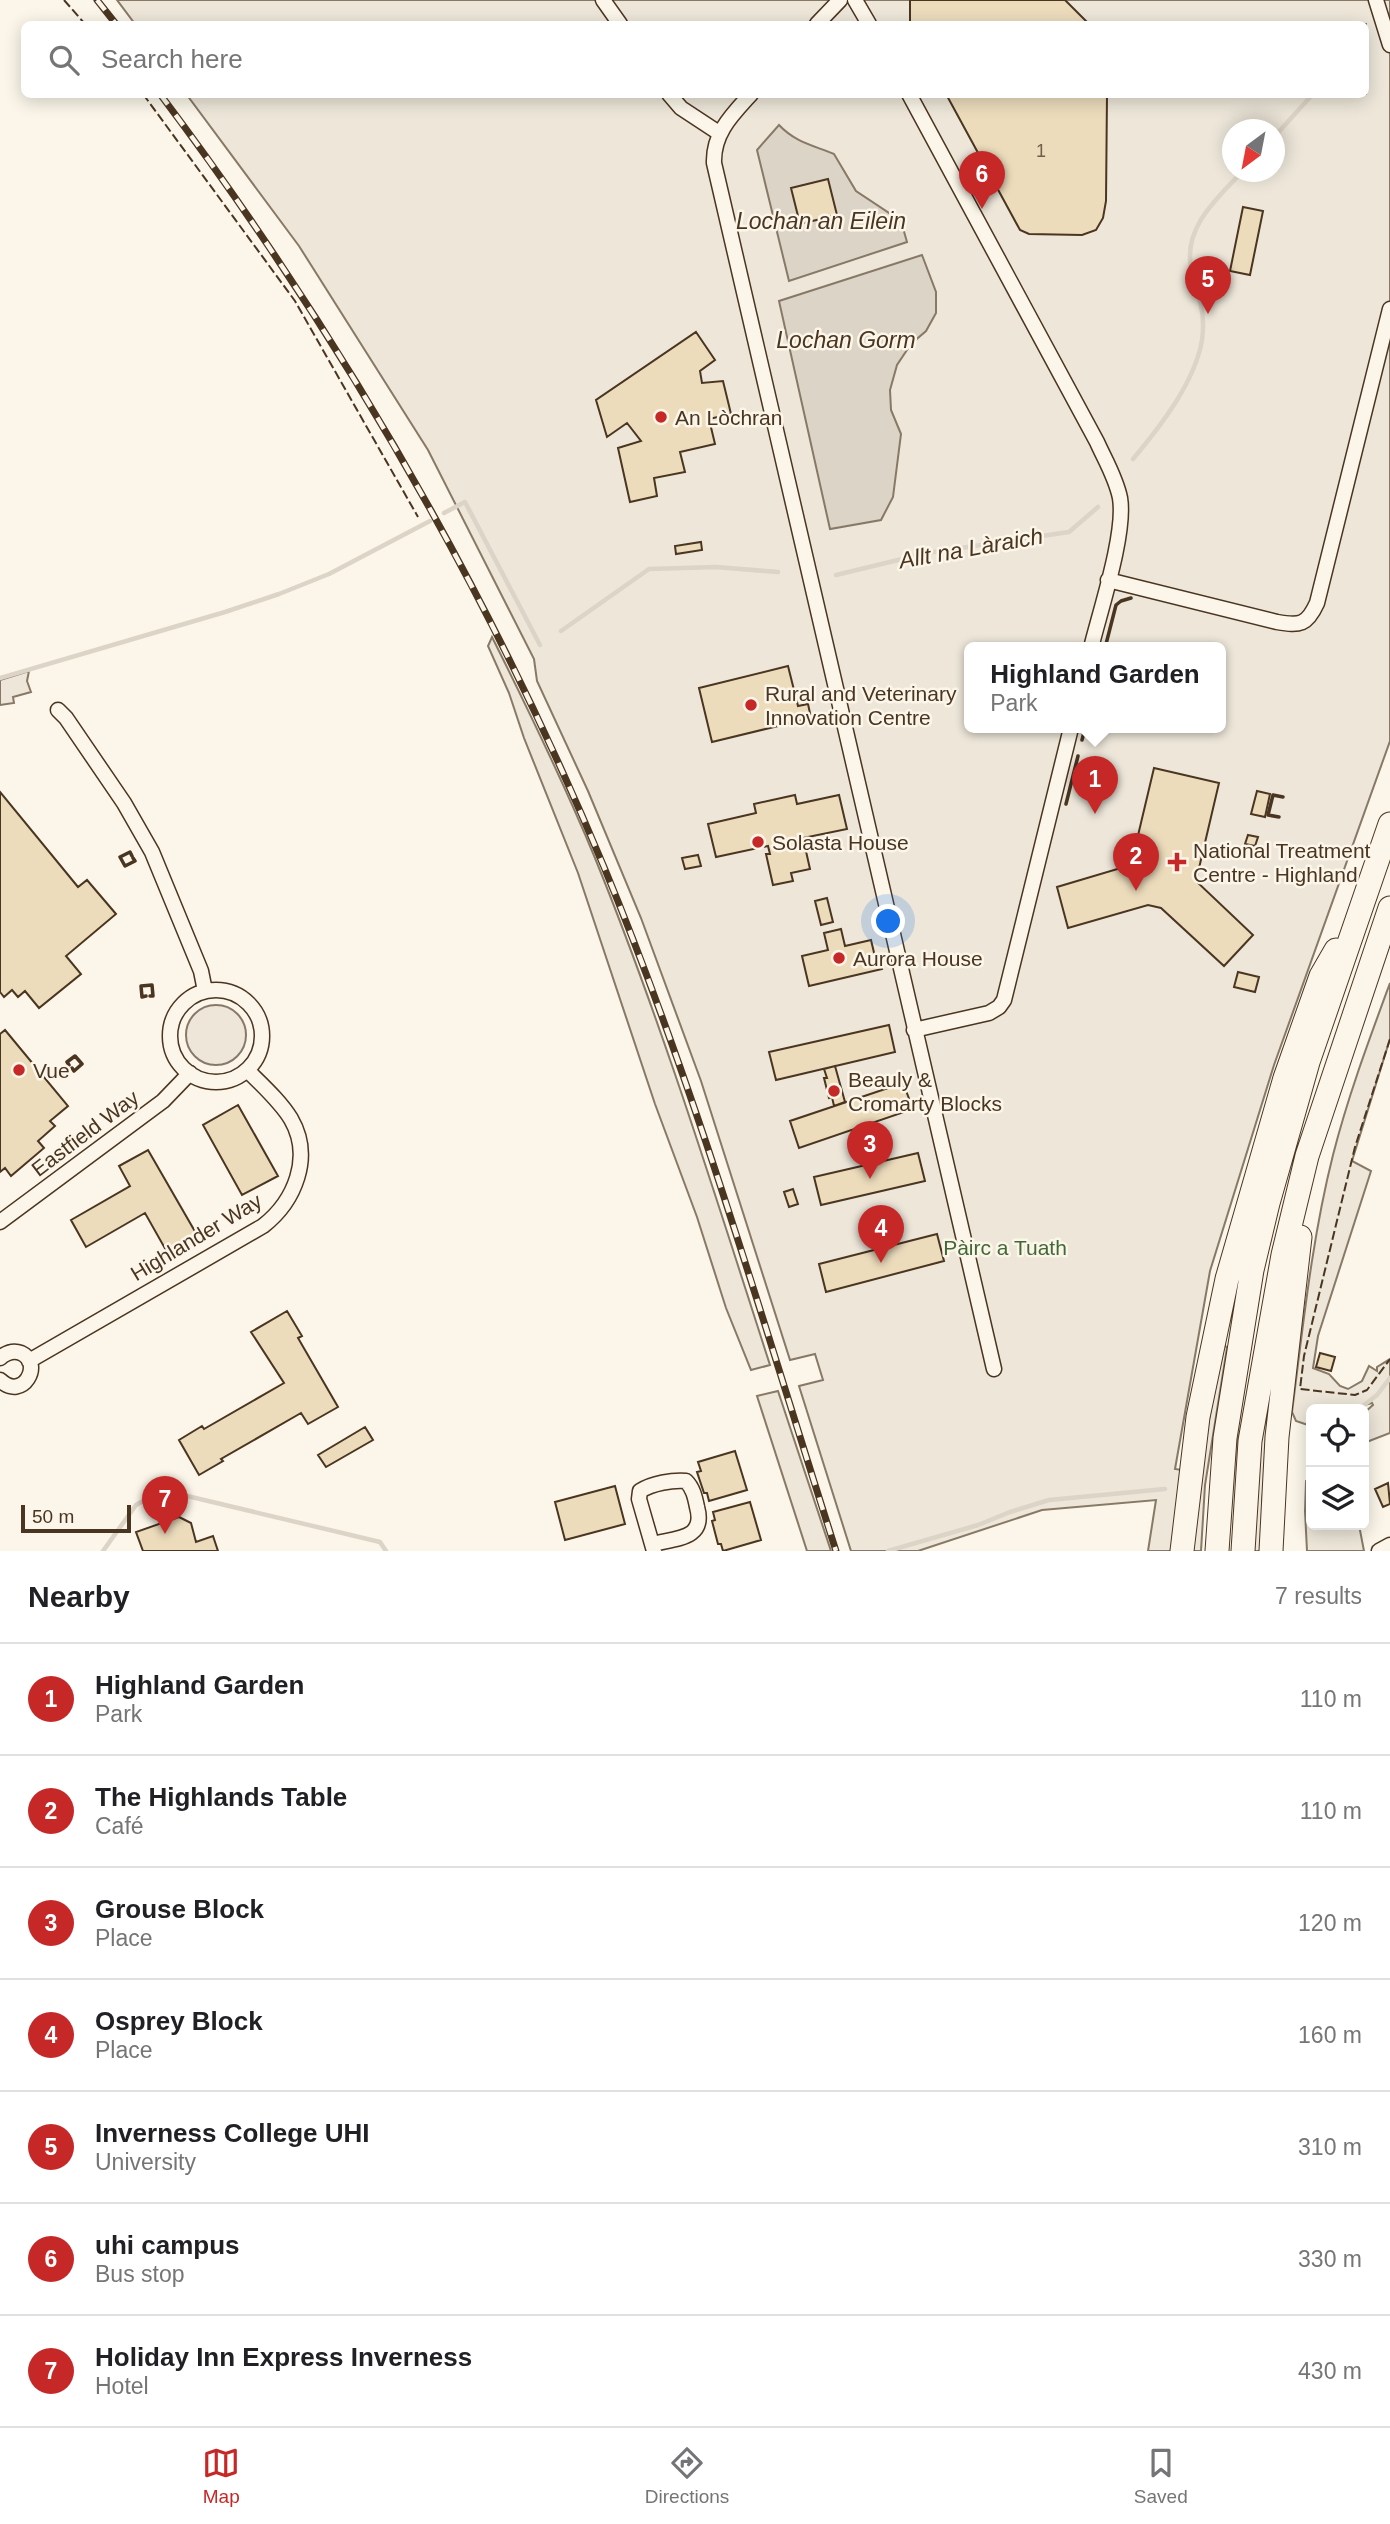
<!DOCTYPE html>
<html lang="en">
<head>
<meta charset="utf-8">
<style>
	:root { --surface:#fff; --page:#f6f6f6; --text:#202124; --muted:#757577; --line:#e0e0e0; --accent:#c62828 }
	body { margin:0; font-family:Helvetica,sans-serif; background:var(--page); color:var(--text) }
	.controls { position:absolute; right:21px; bottom:21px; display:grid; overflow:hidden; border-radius:10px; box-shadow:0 4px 18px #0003 }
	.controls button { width:63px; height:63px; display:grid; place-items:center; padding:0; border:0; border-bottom:2px solid var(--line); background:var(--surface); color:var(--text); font:35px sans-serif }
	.compass { position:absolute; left:1222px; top:119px; width:63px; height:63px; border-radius:50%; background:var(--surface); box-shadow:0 4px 18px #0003; rotate:212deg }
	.scale { position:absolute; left:21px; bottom:18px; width:110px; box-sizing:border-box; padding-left:7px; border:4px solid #4a3520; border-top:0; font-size:19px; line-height:24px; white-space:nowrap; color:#4a3520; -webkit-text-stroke:5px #fbf6e9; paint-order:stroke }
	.you { position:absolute; left:889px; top:922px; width:24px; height:24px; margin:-18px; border:5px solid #fff; border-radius:50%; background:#1a73e8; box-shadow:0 0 0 10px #1a73e833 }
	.badge { display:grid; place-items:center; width:46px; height:46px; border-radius:50%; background:var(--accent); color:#fff; font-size:23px; font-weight:700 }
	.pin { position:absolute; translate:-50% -58px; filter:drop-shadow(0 2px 4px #0008) }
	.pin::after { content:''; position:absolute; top:37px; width:24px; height:21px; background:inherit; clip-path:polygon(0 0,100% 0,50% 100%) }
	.popup { position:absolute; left:964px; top:642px; width:262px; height:91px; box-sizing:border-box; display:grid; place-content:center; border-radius:10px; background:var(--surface); filter:drop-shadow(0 2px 5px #0005); font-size:23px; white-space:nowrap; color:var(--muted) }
	.popup b { font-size:26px; color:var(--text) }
	.popup::after { content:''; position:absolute; left:50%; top:100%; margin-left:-14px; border:14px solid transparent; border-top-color:var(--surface) }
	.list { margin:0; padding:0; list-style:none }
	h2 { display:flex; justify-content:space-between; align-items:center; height:91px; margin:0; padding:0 28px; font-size:30px }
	h2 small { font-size:23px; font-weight:400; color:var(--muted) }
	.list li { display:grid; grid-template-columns:46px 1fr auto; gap:21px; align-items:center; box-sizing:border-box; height:112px; padding:0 28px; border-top:2px solid var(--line) }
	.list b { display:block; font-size:26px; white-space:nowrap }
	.list p { margin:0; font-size:23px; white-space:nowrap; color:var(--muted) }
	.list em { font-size:23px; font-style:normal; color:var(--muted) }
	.icon { flex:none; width:38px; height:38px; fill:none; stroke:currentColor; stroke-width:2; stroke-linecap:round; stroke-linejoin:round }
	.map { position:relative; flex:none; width:1390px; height:1551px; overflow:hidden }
	.search { position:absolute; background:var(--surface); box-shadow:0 4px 18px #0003; left:21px; right:21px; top:21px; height:77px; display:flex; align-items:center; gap:18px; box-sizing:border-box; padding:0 24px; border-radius:10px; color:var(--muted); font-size:26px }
	.sheet { height:875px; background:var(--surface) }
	nav { display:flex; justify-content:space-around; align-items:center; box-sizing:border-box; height:98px; border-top:2px solid var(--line); background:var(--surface); font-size:19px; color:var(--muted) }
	nav a { display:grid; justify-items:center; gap:4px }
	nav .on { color:var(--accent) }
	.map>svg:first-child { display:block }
</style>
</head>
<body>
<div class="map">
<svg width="1390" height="1551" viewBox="0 0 1390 1551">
	<rect width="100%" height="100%" fill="#fbf6e9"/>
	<path fill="#ede6d9" stroke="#887966" stroke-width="2" fill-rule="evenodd" d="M117 0H1390V741L1274 1065 1210 1271 1175 1469 1182 1470 1172 1551H1148L1156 1500 1042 1510 918 1551H851L799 1386 823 1380 815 1354 790 1360 701 1081 641 918 588 791 537 681 534 659 428 450 299 246 187 95 1366 94V24H135ZM1232 130H1274V172H1232ZM969 648H1221V728H969Z
		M492 637C528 709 564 783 595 858 662 1023 715 1195 770 1365L751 1370 726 1308 697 1217 655 1104 578 873 524 738 509 693 488 646Z
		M29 671 27 681 31 692 13 697 14 703 0 705V680Z
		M1390 983V1039L1352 1161 1371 1171 1318 1336 1313 1368 1329 1374 1340 1386 1348 1389 1362 1381 1369 1366 1377 1371V1367L1390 1359V1433L1364 1443V1413L1373 1405 1372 1403 1357 1407 1358 1409H1311V1426L1296 1421 1292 1412C1303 1326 1312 1238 1333 1155 1348 1096 1369 1040 1390 983Z
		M186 1035a30 30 0 1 1 60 0a30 30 0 1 1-60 0Z
		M1223 1343 1227 1348 1205 1485 1201 1551H1187L1190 1523Z
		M1274 1379 1262 1503V1551H1253L1256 1461 1266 1389Z
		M778 1391 831 1551H807L757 1396Z
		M1311 1479V1525H1359L1364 1551H1307L1305 1511 1306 1481Z"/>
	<path fill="#dcd4c6" stroke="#887966" stroke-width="2" d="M779 125C795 142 812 145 834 154L856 191 901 221 907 242 789 281 757 150Z
		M922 255 936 292V313L926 331 911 344 897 365 890 390 891 410 901 434 893 497 881 520 830 529 779 301Z"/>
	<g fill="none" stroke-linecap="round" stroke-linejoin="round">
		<path stroke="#dcd4c6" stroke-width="4.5" d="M1274 137 1313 94
			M1133 459C1160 427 1195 382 1202 340 1206 313 1198 295 1192 271 1181 230 1216 199 1242 172
			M444 513 465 502 540 645
			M836 575 927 553 1069 532 1098 507
			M561 631 649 569 716 567 778 572
			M0 678 225 612 279 594 329 574 430 521
			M1359 1409 1377 1395 1390 1378
			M103 1551 136 1505 155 1494 183 1495 380 1542 386 1551
			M888 1551 978 1525 1010 1512 1049 1500 1165 1489"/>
	</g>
	<path fill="#ecdcbc" stroke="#4a3520" stroke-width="2" d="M910 0H1065L1089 24H910Z
		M946 94H1107L1106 201 1103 218 1096 230 1082 235 1029 234 1020 230Z
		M828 179 837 215 800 224 791 188Z
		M1243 207 1263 211 1250 275 1230 271Z
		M696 332 715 360 700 371 702 383 723 381 731 414 709 419 715 444 680 452 685 472 654 478 657 496 630 502 618 448 641 441 627 423 607 437 596 400Z
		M701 542 702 550 676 554 675 546Z
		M788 666 798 706 808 704 811 718 712 742 699 688Z
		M1154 768 1219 783 1196 881 1253 935 1224 966 1161 908 1148 905 1068 928 1057 887 1131 865Z
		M1257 791 1270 794 1265 817 1251 814Z
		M0 792 78 887 87 880 116 914 66 956 81 974 39 1008 25 991 18 997 12 990 4 997 0 992Z
		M795 795 797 804 839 795 847 829 803 838 810 869 791 873 793 881 773 885 766 854H770L768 846 716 857 708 824 756 813 754 804Z
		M1248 835 1258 837 1255 846 1245 844Z
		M698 855 701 866 685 869 682 858Z
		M827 898 833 922 821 925 815 901Z
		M841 929 845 946 871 940 876 961 880 960 882 969 809 986 802 956 828 950 824 933Z
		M1238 972 1259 977 1255 992 1234 987Z
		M889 1025 895 1052 776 1080 769 1052Z
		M5 1030 68 1106 50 1121 55 1126 38 1141 44 1148 11 1176 5 1168 0 1172V1034Z
		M835 1066 845 1102 834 1106 832 1097 829 1098 824 1078H827L824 1069Z
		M903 1083 913 1109 799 1148 790 1121Z
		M238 1105 278 1176 242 1195 203 1125Z
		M148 1150 197 1235 167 1252 145 1213 86 1247 71 1220 130 1186 119 1166Z
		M918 1153 925 1181 821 1205 814 1177Z
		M793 1189 798 1204 789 1207 784 1192Z
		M937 1234 944 1261 826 1292 819 1264Z
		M287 1311 302 1336 298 1338 338 1407 308 1424 301 1413 221 1459 223 1461 199 1475 179 1440 202 1426 204 1429 284 1383 251 1332Z
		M1320 1353 1335 1357 1331 1371 1316 1367Z
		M365 1427 373 1440 326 1467 318 1455Z
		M735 1451 747 1490 709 1501 707 1493H704L697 1472 701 1471 698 1462Z
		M1388 1483 1390 1504 1383 1507 1375 1489Z
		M615 1486 625 1524 565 1540 555 1502Z
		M750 1502 761 1540 723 1551 721 1544H718L712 1521 715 1520 713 1512Z
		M179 1517 191 1523 196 1542 213 1536 218 1551H143L136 1532Z"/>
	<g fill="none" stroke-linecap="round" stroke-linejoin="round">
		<g stroke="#4a3520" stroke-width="17">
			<path id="minor" d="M603 0 620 24
				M855 0 869 24
				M1376 0 1390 45
				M817 24 840 0
				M669 94 681 108 719 133
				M751 94C732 115 713 133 714 163L994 1369
				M909 94 1097 442C1105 460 1116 478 1120 498 1126 533 1100 611 1091 648
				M1108 580 1277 622C1300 626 1307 625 1317 603L1390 309
				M58 710 66 718 124 803 152 852 201 971 205 991
				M170 1036a46 46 0 1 1 92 0a46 46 0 1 1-92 0Z
				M914 1030 989 1013 999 1007 1004 1000 1071 728
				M0 1222 163 1101 190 1073
				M0 1358C6 1353 13 1350 21 1353 44 1363 23 1402 0 1380
				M29 1361 263 1226C295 1201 313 1157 291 1119 280 1101 262 1085 247 1070
				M653 1544C677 1538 706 1539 697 1507 695 1497 693 1488 686 1481 672 1480 653 1483 640 1491L639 1499 654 1551
				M1379 1551 1390 1545"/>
		</g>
		<g stroke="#4a3520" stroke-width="25">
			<path id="trunk" d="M1182 1551 1198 1417 1227 1279 1285 1078 1321 976 1336 950
				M1217 1551 1225 1438 1252 1270 1268 1203 1308 1062 1390 824
				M1243 1551 1250 1441 1283 1255 1307 1156 1390 908
				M1271 1551 1277 1437 1300 1237"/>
		</g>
		<use href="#minor" stroke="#fbf6e9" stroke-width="14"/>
		<use href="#trunk" stroke="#fbf6e9" stroke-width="23"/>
		<g stroke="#4a3520" stroke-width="7">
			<path id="rail" d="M97 0 116 24
				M160 94C339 332 489 592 604 867 696 1089 763 1322 836 1551"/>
		</g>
		<use href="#rail" stroke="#fbf6e9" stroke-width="4.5" stroke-dasharray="13" stroke-linecap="butt"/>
		<path stroke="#4a3520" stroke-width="2" stroke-dasharray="9 3.5" stroke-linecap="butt" d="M64 0 85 24
			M143 94 295 301 418 517
			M1390 1039 1355 1147 1304 1356 1300 1389 1355 1395 1367 1390 1390 1359"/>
		<path stroke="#4a3520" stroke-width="3.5" d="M1105 648 1116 605 1121 601 1131 598
			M1082 740 1085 728
			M1066 804 1078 756
			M1279 817 1268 815 1273 795 1283 797
			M132 856 130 852 120 857 125 866 135 861 133 858
			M146 996 142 997 141 986 152 985 153 996H150
			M69 1065 67 1062 75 1056 82 1064 74 1071 72 1068"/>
	</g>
	<g fill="#c62828" stroke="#fbf6e9" stroke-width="2.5">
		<circle cx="661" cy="417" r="7"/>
		<circle cx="751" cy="705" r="7"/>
		<circle cx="758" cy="842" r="7"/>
		<path d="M1173.5 851.5h7v7h7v7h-7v7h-7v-7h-7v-7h7z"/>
		<circle cx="839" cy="958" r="7"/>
		<circle cx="19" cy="1070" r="7"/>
		<circle cx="834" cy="1091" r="7"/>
	</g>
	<g text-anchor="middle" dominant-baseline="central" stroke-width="5" stroke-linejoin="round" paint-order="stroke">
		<g font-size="18" fill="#725f47">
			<text x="1041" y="151">1</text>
		</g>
		<g font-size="21" fill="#4a3520" stroke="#fbf6e9" text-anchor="start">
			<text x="675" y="417">An Lòchran</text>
			<text x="765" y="693">Rural and Veterinary<tspan x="765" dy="24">Innovation Centre</tspan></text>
			<text x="772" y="842">Solasta House</text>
			<text x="1193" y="850">National Treatment<tspan x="1193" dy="24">Centre - Highland</tspan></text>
			<text x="853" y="958">Aurora House</text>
			<text x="33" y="1070">Vue</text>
			<text x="848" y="1079">Beauly &amp;<tspan x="848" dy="24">Cromarty Blocks</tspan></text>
		</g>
		<g font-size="21" fill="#4a3520" stroke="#fbf6e9">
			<text transform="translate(85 1133) rotate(-37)">Eastfield Way</text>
			<text transform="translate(196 1237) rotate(-31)">Highlander Way</text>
		</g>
		<g font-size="21" fill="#436837" stroke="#fbf6e9">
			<text x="1005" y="1247">Pàirc a Tuath</text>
		</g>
		<g font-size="23" font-style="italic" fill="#4a3520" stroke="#fbf6e9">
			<text x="821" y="221">Lochan an Eilein</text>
			<text x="846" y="340">Lochan Gorm</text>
			<text transform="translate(971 548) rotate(-10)">Allt na Làraich</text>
		</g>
	</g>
</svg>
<div class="controls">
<button><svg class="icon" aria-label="locate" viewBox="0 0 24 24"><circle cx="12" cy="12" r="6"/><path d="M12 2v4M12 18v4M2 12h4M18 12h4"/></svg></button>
<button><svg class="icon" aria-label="layers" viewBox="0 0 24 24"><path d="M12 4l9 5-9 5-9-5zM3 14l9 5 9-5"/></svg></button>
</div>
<svg class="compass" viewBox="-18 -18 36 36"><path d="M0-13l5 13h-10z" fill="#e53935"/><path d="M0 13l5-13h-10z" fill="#757577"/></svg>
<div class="scale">50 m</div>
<div class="you"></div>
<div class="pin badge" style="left:1095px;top:814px">1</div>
<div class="popup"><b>Highland Garden</b>Park</div>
<div class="pin badge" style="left:1136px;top:891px">2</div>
<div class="pin badge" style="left:870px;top:1179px">3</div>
<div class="pin badge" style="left:881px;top:1263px">4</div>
<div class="pin badge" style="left:1208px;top:314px">5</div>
<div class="pin badge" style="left:982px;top:209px">6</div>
<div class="pin badge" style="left:165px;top:1534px">7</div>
<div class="search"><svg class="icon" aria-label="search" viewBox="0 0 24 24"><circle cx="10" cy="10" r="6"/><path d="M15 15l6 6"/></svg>Search here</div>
</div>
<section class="sheet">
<h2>Nearby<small>7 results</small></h2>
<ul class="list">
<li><span class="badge">1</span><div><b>Highland Garden</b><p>Park</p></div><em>110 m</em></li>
<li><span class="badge">2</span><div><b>The Highlands Table</b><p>Café</p></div><em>110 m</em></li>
<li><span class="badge">3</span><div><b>Grouse Block</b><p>Place</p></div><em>120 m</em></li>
<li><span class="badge">4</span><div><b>Osprey Block</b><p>Place</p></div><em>160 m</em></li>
<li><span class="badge">5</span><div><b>Inverness College UHI</b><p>University</p></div><em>310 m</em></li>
<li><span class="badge">6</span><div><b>uhi campus</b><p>Bus stop</p></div><em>330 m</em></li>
<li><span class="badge">7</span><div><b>Holiday Inn Express Inverness</b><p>Hotel</p></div><em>430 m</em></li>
</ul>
</section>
<nav>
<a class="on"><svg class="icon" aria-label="map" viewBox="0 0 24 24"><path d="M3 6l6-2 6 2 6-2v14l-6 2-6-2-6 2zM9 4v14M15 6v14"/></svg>Map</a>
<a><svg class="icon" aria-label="directions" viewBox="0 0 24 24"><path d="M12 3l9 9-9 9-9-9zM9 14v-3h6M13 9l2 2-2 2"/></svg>Directions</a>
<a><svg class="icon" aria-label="saved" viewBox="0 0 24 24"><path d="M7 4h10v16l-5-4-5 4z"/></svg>Saved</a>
</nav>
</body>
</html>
